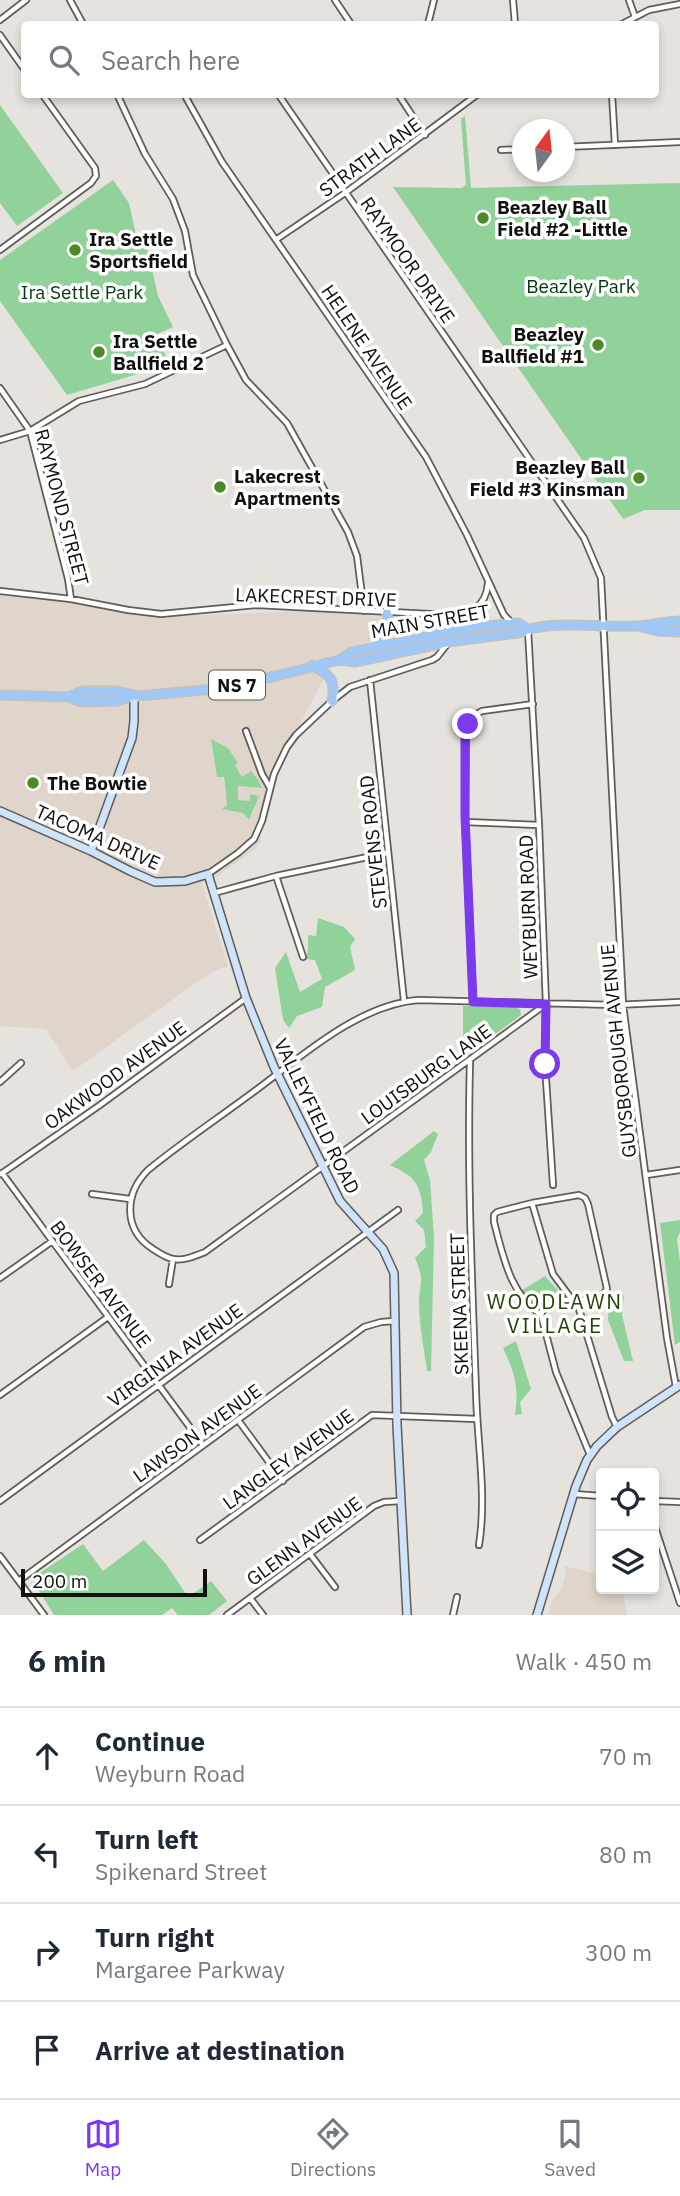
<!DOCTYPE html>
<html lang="en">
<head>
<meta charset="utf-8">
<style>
	:root { --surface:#fff; --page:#f2f2f3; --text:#1f2937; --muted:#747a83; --line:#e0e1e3; --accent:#7c3aed }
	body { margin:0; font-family:"IBM Plex Sans",sans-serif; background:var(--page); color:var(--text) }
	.controls { position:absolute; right:21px; bottom:21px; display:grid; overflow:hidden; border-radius:7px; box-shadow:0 4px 10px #0003 }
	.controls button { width:63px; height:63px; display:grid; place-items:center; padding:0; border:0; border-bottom:2px solid var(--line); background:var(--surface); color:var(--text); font:35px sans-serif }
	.compass { position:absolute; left:512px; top:119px; width:63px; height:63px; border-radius:50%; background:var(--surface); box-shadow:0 4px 10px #0003; rotate:15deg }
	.scale { position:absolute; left:21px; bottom:18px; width:186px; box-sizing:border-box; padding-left:7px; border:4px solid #11100f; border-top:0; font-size:19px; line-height:24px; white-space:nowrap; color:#11100f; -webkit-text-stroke:5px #fff; paint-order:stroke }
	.stop { position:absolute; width:21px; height:21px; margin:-16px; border:5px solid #7c3aed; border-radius:50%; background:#fff }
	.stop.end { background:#7c3aed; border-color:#fff; box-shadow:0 2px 7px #0008 }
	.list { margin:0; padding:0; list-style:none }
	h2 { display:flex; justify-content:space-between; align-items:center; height:91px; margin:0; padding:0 28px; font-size:30px }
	h2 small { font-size:23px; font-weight:400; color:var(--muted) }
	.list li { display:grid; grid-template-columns:46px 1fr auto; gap:21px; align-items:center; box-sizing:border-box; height:98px; padding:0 28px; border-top:2px solid var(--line) }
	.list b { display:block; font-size:26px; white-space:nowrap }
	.list p { margin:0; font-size:23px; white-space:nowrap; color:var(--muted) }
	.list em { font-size:23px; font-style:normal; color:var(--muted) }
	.icon { flex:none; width:38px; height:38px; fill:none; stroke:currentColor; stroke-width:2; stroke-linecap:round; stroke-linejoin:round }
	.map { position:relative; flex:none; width:680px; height:1615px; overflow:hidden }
	.search { position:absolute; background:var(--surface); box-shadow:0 4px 10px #0003; left:21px; right:21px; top:21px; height:77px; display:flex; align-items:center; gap:18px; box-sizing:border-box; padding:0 24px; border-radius:7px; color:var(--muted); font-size:26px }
	.sheet { height:483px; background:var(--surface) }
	nav { display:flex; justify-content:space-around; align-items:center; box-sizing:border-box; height:98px; border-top:2px solid var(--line); background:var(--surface); font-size:19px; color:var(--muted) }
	nav a { display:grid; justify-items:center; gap:4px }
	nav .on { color:var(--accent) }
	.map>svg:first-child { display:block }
</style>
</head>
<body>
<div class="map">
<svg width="680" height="1615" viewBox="0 0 680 1615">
	<rect width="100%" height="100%" fill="#e6e2dd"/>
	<path fill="#dfd5cb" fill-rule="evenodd" d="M0 596 64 601 156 617 305 611 386 617 382 636 336 655 298 728 269 776 258 820 261 840 255 849 218 876 202 883 228 967 220 968 191 986 73 1071 46 1029 0 1026ZM211 739 238 763 235 765 243 777 261 788 238 786V800L250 801V794L254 811 248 820 243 813 227 805 223 777 217 776Z
		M564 1566 601 1575V1589H622L627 1615H548L552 1600 561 1590 566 1573Z"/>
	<path fill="#91d29a" d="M0 105 63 193 17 226 0 203Z
		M465 116 471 188 680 183V510H645L623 519 393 187 461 188 466 185 461 119Z
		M113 180 129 203 138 244 146 242 158 296 173 327 155 335 168 360 131 376 67 395 0 301V260Z
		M211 739 228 748 238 763 235 765 242 777 251 771 258 780 262 788 238 786V800L250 801V794L259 796 249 820 243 813 222 809 227 805 224 777H217Z
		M318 918 344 927 355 939 350 947 355 970 325 987 322 1007 297 1016 289 1028 283 1020 275 968 286 952 300 992 322 979 315 960 306 959 308 949V935L316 936Z
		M463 1006 514 1007 520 1009 521 1015 478 1047 467 1052 463 1043Z
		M434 1131 438 1134 431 1152 424 1160 430 1180 434 1238 431 1371H427C424 1348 419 1325 419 1302 420 1279 425 1282 415 1258L426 1247 424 1230 415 1221 423 1213C421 1184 416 1177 390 1165Z
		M680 1220V1232L677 1239 680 1262V1342L675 1345 660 1223Z
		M545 1276 561 1294 557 1296H552L535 1309 531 1307 521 1291Z
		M619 1291 624 1296 622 1315 633 1361H624L608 1320 609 1306Z
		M516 1341 531 1389 520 1402 522 1414 515 1415C519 1386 515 1374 503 1348Z
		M144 1540 166 1564 188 1597 211 1581 227 1601 209 1615H178L172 1608 162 1615H54L34 1583V1577L83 1544 103 1571Z"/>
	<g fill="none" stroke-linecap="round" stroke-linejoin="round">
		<g stroke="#605d59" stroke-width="8">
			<path id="street" d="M70 0 83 24
				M335 0 351 24
				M513 0 515 24
				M629 0 635 17
				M0 20 26 0
				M428 24 434 0
				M622 24 649 10 680 4
				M0 35 24 69
				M117 94 145 154 173 199 185 231 193 275 227 345 246 380 287 423 348 532 357 556 364 611
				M184 94 222 162 426 457 467 535 504 615 511 622
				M278 94 584 538 601 578 623 1005 667 1338 676 1387
				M398 94 425 135
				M612 94 615 145
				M564 147 680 142
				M501 150 522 149
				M277 239 345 193 478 94
				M0 250 91 183 96 176 95 168 42 94
				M0 388 30 431 68 579 71 599
				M0 440 30 431 79 401 145 384 227 345
				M0 591 71 599 128 610 161 614 257 605 449 615C471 614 486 607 488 583
				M528 630 539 825 546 1004 545 1064 553 1185
				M370 680 404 1001
				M246 731 262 774 270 788
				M465 822 539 825
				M208 874 238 853 254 839 262 821 274 774 287 747 296 735 332 701 350 687 432 660 437 657 448 643
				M276 876 303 957
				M214 893 276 876 387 853
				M473 1002 465 816 466 730 473 716 482 711 533 704
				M546 1004 205 1252C195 1256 184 1261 173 1259 166 1258 159 1253 153 1249 123 1230 124 1194 148 1170 181 1143 217 1119 252 1093 300 1058 357 1005 418 1000L615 1005 680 1002
				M470 1062C467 1172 472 1282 476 1391 477 1442 487 1495 479 1545
				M0 1082 21 1063
				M2 1173 203 1445
				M1 1174 100 1105 246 998
				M646 1175 680 1170
				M92 1194 130 1199
				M579 1195 585 1198 588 1204 607 1289C592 1314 551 1284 541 1315 510 1294 503 1256 494 1222V1215L497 1212 532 1203Z
				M532 1203 553 1274 579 1309 612 1417 617 1427
				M0 1278 51 1242
				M169 1284 173 1259
				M541 1315 556 1372 590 1455
				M0 1395 108 1317
				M238 1420 283 1481
				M574 1494 601 1496
				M0 1501 398 1210
				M654 1501 680 1502
				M654 1524 680 1603
				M200 1540 372 1415 477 1419
				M310 1554 335 1587
				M0 1556 44 1615
				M20 1580 364 1327 381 1322 395 1321
				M250 1598 263 1615
				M227 1615 374 1506 384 1502 401 1501
				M453 1615 457 1597"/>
		</g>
		<g stroke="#605d59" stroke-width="10">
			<path id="secondary" d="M0 811 91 851 130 871 155 882 185 881 208 874 246 998 274 1067 340 1201 383 1249 394 1273 397 1425 407 1615
				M91 851 132 738 134 721V695
				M537 1615 576 1486 587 1460 597 1446 617 1427 680 1385"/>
		</g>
		<g stroke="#c1c1c1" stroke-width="11">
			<path id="primary" d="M642 627 658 631 680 632
				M378 645C389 635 389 627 387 613
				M339 660 355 662 448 642 518 633C549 619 603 628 637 626 652 625 665 621 680 621
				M312 665C330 675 336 679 332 701
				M0 695 69 697 81 702 117 701 134 695
				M69 697 82 691H117L138 696 214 689 276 676 339 660 352 652 375 647 476 627 518 623 528 629"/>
		</g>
		<use href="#street" stroke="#fff" stroke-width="4.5"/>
		<use href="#secondary" stroke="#cfe3fa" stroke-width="7"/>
		<use href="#primary" stroke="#a0c8f6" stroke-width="8"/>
	</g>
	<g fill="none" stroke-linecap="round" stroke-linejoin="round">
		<path stroke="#7c3aed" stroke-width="9" d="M468 724 465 734V816L473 1002 546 1004 545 1064"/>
	</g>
	<g fill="#4d8928" stroke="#fff" stroke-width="2.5">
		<circle cx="483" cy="218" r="7"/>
		<circle cx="75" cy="250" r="7"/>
		<circle cx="598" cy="345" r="7"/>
		<circle cx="99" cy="352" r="7"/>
		<circle cx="639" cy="478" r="7"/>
		<circle cx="220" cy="487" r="7"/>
		<circle cx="33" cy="783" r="7"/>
	</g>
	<g text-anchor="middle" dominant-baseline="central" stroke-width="7" stroke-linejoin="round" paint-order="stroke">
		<rect fill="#fff" stroke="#585857" stroke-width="2" x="209" y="670.5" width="56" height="29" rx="5"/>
		<g font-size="18" font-weight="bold" fill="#11100f">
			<text x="237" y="685">NS 7</text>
		</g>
		<g font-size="19" fill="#11100f" stroke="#fff">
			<text transform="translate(370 157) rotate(-36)">STRATH LANE</text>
			<text transform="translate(408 260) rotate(55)">RAYMOOR DRIVE</text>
			<text transform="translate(367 347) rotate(56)">HELENE AVENUE</text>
			<text transform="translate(62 507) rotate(75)">RAYMOND STREET</text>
			<text transform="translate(316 597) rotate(2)">LAKECREST DRIVE</text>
			<text transform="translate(430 621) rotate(-10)">MAIN STREET</text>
			<text transform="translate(98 837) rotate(24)">TACOMA DRIVE</text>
			<text transform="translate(373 842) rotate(-96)">STEVENS ROAD</text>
			<text transform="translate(528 907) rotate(-92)">WEYBURN ROAD</text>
			<text transform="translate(618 1051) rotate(-96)">GUYSBOROUGH AVENUE</text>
			<text transform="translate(426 1074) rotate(-36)">LOUISBURG LANE</text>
			<text transform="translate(115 1075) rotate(-36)">OAKWOOD AVENUE</text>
			<text transform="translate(317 1116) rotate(64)">VALLEYFIELD ROAD</text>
			<text transform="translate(101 1284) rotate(53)">BOWSER AVENUE</text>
			<text transform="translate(459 1304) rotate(-92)">SKEENA STREET</text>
			<text transform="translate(175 1355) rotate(-36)">VIRGINIA AVENUE</text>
			<text transform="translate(197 1433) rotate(-36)">LAWSON AVENUE</text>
			<text transform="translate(288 1459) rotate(-36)">LANGLEY AVENUE</text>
			<text transform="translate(304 1541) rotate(-36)">GLENN AVENUE</text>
		</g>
		<g font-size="19" font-weight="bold" fill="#11100f" stroke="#fff" text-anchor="start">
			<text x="497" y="207">Beazley Ball<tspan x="497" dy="22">Field #2 -Little</tspan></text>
			<text x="89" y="239">Ira Settle<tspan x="89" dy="22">Sportsfield</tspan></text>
			<text x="584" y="334" text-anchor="end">Beazley<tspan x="584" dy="22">Ballfield #1</tspan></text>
			<text x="113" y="341">Ira Settle<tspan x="113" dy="22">Ballfield 2</tspan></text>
			<text x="625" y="467" text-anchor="end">Beazley Ball<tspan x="625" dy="22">Field #3 Kinsman</tspan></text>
			<text x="234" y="476">Lakecrest<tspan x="234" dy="22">Apartments</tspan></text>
			<text x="47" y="783">The Bowtie</text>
		</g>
		<g font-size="19" fill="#00380f" stroke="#fff">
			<text x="581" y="286">Beazley Park</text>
			<text x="82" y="292">Ira Settle Park</text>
		</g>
		<g font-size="21" letter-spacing="2" fill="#204605" stroke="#fff">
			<text x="555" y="1301">WOODLAWN<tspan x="555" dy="24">VILLAGE</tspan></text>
		</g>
	</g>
</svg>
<div class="controls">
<button><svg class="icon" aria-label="locate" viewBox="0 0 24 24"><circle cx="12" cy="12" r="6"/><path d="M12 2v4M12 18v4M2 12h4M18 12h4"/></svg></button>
<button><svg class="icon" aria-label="layers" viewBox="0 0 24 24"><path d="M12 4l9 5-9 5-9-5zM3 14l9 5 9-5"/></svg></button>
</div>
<svg class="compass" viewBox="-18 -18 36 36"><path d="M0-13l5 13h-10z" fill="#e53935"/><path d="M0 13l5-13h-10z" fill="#747a83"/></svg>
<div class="scale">200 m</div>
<div class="stop" style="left:545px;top:1064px"></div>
<div class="stop end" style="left:468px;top:724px"></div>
<div class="search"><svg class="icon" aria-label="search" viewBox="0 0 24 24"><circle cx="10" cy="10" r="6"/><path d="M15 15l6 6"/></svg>Search here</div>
</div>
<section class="sheet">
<h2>6 min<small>Walk · 450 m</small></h2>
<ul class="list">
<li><svg class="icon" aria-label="ahead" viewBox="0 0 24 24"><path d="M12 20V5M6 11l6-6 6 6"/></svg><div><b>Continue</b><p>Weyburn Road</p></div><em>70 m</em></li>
<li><svg class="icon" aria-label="left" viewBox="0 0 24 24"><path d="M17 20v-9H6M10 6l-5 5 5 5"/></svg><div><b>Turn left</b><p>Spikenard Street</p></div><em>80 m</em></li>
<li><svg class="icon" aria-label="right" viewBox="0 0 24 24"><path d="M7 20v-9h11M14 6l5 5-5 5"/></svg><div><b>Turn right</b><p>Margaree Parkway</p></div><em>300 m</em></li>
<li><svg class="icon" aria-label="arrive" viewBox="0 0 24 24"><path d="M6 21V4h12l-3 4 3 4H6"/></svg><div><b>Arrive at destination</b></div></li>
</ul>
</section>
<nav>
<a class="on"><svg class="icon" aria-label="map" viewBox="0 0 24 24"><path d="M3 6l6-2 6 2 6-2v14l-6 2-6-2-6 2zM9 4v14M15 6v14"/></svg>Map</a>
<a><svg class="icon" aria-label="directions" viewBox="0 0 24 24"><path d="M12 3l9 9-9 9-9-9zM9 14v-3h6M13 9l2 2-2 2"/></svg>Directions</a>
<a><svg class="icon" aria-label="saved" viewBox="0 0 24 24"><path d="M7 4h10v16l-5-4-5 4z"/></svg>Saved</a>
</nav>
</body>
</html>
